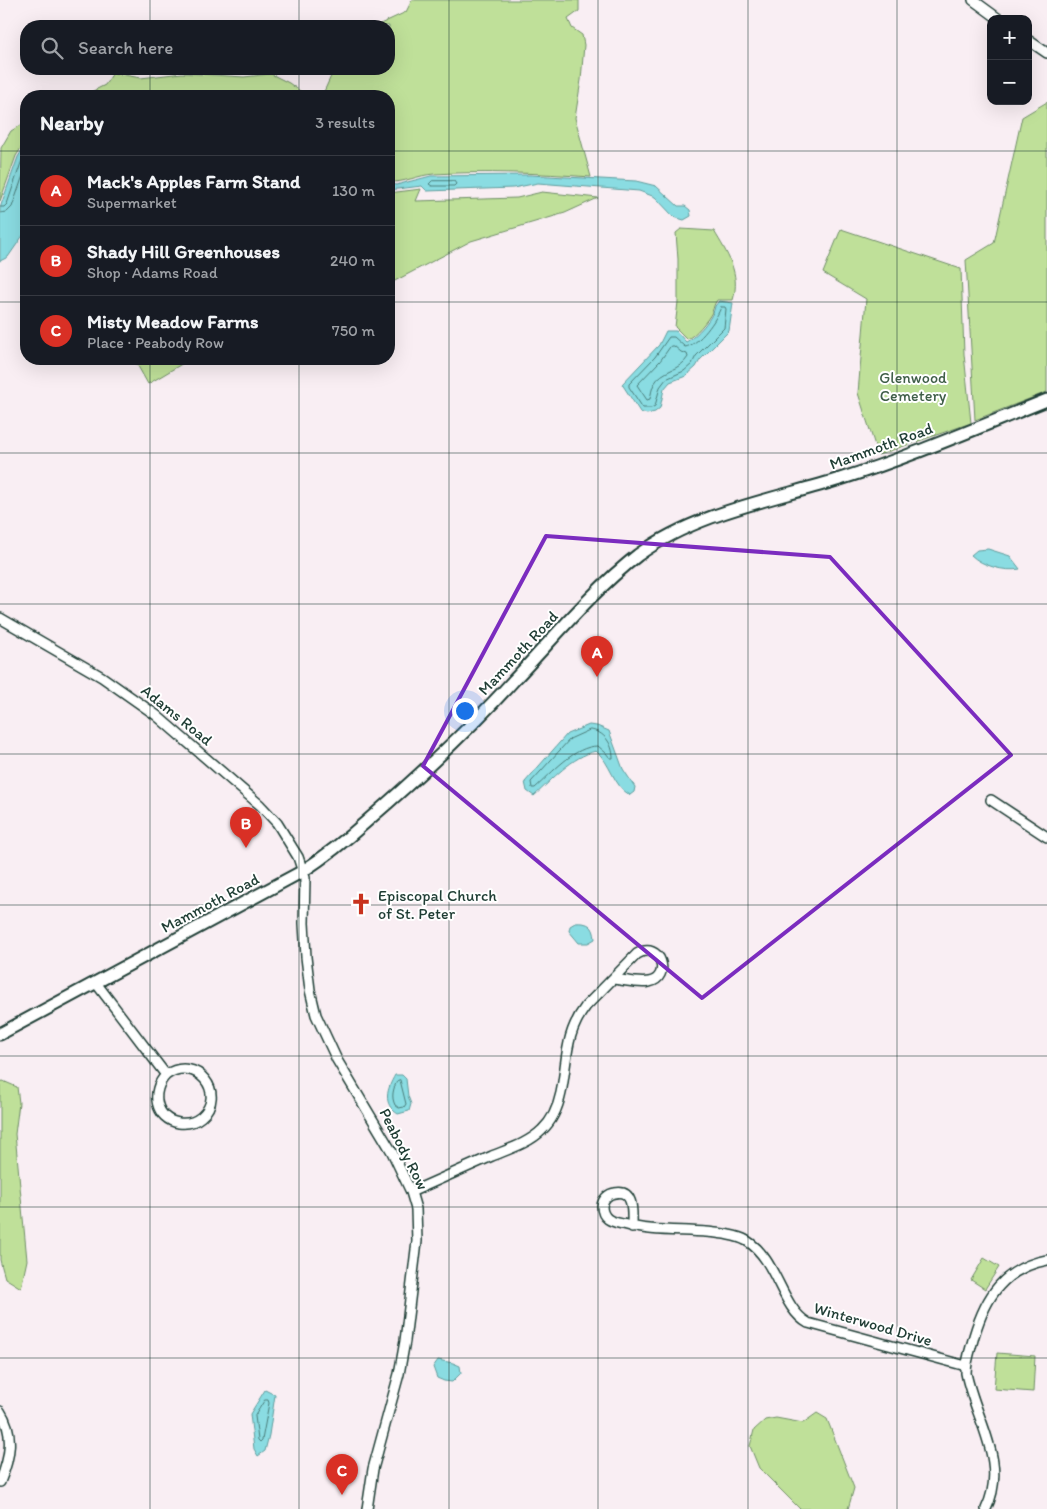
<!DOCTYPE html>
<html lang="en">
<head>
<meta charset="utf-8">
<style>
	:root { --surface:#171b24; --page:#242831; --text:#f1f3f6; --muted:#9ea1a6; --line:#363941; --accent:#d93025 }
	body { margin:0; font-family:Itim,sans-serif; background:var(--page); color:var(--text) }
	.controls { position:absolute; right:15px; top:15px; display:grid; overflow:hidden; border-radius:10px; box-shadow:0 5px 20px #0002 }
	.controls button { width:45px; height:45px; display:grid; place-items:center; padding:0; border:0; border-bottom:1px solid var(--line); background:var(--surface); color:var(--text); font:25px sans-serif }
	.you { position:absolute; left:464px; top:710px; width:18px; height:18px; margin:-12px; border:4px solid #fff; border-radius:50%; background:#1a73e8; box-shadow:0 0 0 8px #1a73e833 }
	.badge { display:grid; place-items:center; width:32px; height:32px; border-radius:50%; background:var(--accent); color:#fff; font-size:16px; font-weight:700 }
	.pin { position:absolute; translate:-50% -41px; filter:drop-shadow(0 1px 2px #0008) }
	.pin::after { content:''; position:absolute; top:26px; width:18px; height:15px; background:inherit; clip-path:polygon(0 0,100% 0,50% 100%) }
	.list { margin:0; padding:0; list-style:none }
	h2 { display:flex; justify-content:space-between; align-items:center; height:65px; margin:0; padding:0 20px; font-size:21px }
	h2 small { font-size:16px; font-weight:400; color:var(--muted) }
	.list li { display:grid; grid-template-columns:32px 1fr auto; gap:15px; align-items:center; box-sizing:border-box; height:70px; padding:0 20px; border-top:1px solid var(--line) }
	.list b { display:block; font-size:19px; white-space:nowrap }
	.list p { margin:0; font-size:16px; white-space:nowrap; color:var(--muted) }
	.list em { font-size:16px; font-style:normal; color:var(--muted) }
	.icon { flex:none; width:28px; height:28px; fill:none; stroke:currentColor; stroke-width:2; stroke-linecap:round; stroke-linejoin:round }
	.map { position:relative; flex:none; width:1047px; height:1509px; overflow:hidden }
	.search { position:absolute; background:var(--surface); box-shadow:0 5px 20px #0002; left:20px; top:20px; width:375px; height:55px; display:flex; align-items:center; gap:12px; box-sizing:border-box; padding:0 18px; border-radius:20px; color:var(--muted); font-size:19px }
	.panel { position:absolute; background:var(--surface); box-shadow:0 5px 20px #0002; left:20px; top:90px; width:375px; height:275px; border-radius:20px }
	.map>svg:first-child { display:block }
</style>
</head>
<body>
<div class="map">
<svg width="1047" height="1509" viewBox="0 0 1047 1509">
	<rect width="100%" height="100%" fill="#f9eef3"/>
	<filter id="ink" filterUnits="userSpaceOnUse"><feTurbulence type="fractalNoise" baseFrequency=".02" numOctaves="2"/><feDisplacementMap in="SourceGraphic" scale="10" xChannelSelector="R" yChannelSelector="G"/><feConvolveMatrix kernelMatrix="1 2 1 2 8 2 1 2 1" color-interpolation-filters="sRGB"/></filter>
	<g filter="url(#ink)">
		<path fill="#bfe099" stroke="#6f8e66" d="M412 0H579V11L568 19 572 28 582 35 584 45 581 80 575 118 591 177C538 173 486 171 434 174 418 175 404 183 389 182V96H322L332 74 339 69H389V26H376L406 12Z
			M113 73 141 78 182 73 244 77 271 74 289 83 307 96H83L105 85Z
			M1047 102V392L975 420 966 260 994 243 1022 117Z
			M26 122V145H23L16 156 0 201 1 148 11 131Z
			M421 189 416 201 517 198 542 192 598 198 565 213 471 241 389 284V193Z
			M681 229 714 231C727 253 741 273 733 300H717C714 304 714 307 712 312 709 319 694 337 687 339L675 327 678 302V259L676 233Z
			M841 229 961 269 964 354 971 423 878 455 858 393 866 299 823 273Z
			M134 359H190L148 384Z
			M3 1081 17 1087 19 1103 15 1134 27 1260 21 1288 5 1278 0 1260V1082Z
			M984 1258 999 1267 985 1289 971 1280Z
			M997 1353 1035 1356 1033 1392 994 1389Z
			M817 1413 827 1419 854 1488 848 1509H800L759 1468 750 1446 754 1430 765 1420 776 1418 803 1423Z"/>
		<path fill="#8adce2" stroke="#5f9c9c" d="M24 147H26V231L8 257 0 261V208L18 157Z
			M530 175 636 181 656 186 678 206H685L690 210 691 216 684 220 674 217 655 197 639 191 538 183 513 188 427 191 422 186 389 190V184L396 185 431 176Z
			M719 301 733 303 729 331 700 360 696 367 686 376 670 382 664 389 660 408 655 412 647 414 640 412 622 384 659 345 666 331H676L686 342C696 337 714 317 715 306Z
			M988 549 1010 556 1020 569C1005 572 982 566 971 555L977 550Z
			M589 725 597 726 609 731 623 769 635 787 634 792 630 795C613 786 611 763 596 751 571 757 553 779 534 796L527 791 525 782 567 734Z
			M575 923C589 922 594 926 595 939L588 943H579L569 931 570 926Z
			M395 1075H402L406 1079 408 1096 411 1104 409 1111 398 1114C382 1104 387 1089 395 1075Z
			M438 1360 453 1363 460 1366 461 1373 452 1382 444 1381 437 1378 433 1367Z
			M265 1390 275 1395 269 1435 265 1451 258 1456 254 1449 250 1414Z"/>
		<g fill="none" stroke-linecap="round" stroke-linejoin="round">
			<path stroke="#4a7d7a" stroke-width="1" d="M454 181 456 184 454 186H432L429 184 432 181Z
				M0 207H4L7 204 22 160 26 154
				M0 213 7 212 12 207 26 167
				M721 307H725L726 309 724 328 696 356 692 364 684 371 666 379 660 387 655 406 651 408H643L629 387V384L655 357 669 337H674L685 347C699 345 717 319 721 307Z
				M671 346H674L681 352 687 354 688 357C680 371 662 369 654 384 652 388 651 394 650 399L647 400 637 385 660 361Z
				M590 730C604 731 613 744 613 758H610L606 753 598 746C574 746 552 773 535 788H532L531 782 570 739Z
				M400 1080 406 1104 404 1107 399 1108 395 1105C391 1097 393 1089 397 1081Z
				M265 1400H268L269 1403 262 1440 260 1442 258 1440 255 1416Z"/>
			<g stroke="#1f3d34" stroke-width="12">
				<path id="minor" d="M973 0 999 19
					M1028 40 1047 53
					M0 618 102 677 156 715 260 805 277 823 298 857 305 878 304 923 306 957 310 990 316 1015 337 1060 392 1152 411 1192 416 1209 417 1241 405 1341 399 1374 373 1469 367 1509
					M991 800 1047 837
					M96 983 166 1075C150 1091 155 1119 179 1123 187 1124 195 1122 201 1117 228 1094 196 1054 166 1075
					M411 1192C438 1180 465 1168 492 1156 509 1149 529 1143 542 1130 553 1120 558 1107 561 1093 568 1059 564 1035 586 1006L637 954C661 940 672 978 649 982 638 984 624 980 613 979
					M632 1227C632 1214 635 1189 615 1193 608 1194 603 1199 602 1206 602 1211 604 1216 608 1219 612 1222 618 1223 623 1224 657 1234 694 1228 729 1235 735 1236 742 1238 747 1241 777 1259 781 1308 808 1323L966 1366
					M0 1411C15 1434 10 1458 0 1482
					M986 1509C1009 1462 975 1419 966 1373 966 1361 971 1348 974 1336 986 1296 1004 1268 1047 1260"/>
			</g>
			<g stroke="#1f3d34" stroke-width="15">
				<path id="major" d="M0 1034 303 871C326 856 347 839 367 821 419 776 468 731 514 680 554 638 592 591 638 555 697 512 772 500 840 479 910 457 979 427 1047 400"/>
			</g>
			<use href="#minor" stroke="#fff" stroke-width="9"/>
			<use href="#major" stroke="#fff" stroke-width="11"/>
		</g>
	</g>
	<path fill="none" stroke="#7b2cbf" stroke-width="4" stroke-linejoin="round" d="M546 536 830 557 1011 755 702 998 423 766Z"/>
	<path fill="none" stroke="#1f3d34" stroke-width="1" stroke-opacity="0.55" d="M150 0V26M299 0V26M449 0V1509M598 0V1509M748 0V1509M897 0V1509M150 69V96M299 69V96M0 151H26M389 151H1047M0 302H26M389 302H1047M150 359V1509M299 359V1509M0 453H1047M0 604H1047M0 754H1047M0 905H1047M0 1056H1047M0 1207H1047M0 1358H1047"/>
	<defs>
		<g id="church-bare" transform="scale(1.725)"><path d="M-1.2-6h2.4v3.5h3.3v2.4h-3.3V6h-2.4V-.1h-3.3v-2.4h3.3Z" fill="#c8321e" stroke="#fff" stroke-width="2.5" paint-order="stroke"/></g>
	</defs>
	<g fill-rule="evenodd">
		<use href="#church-bare" x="361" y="904"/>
	</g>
	<g text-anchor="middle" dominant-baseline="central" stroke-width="4" stroke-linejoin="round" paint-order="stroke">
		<g font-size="16" fill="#3f5e48" stroke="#fff">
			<text x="913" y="377">Glenwood<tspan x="913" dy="18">Cemetery</tspan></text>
		</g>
		<g font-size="16" fill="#1f3d34" stroke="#fff">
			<text transform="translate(881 446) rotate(-20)">Mammoth Road</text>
			<text transform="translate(518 653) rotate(-47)">Mammoth Road</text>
			<text transform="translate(177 715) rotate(39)">Adams Road</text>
			<text transform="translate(210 903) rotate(-28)">Mammoth Road</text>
			<text transform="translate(404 1149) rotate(63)">Peabody Row</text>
			<text transform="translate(873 1324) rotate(16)">Winterwood Drive</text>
		</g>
		<g font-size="16" fill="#1f3d34" stroke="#fff" text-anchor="start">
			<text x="378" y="895">Episcopal Church<tspan x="378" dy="18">of St. Peter</tspan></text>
		</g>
	</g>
</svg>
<div class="controls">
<button>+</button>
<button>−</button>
</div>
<div class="you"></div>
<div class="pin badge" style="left:597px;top:677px">A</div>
<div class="pin badge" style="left:246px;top:848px">B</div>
<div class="pin badge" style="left:342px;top:1495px">C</div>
<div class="search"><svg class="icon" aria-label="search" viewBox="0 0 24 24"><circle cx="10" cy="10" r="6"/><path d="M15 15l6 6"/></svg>Search here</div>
<section class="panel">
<h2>Nearby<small>3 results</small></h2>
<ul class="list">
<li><span class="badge">A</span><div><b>Mack's Apples Farm Stand</b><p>Supermarket</p></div><em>130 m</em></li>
<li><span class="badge">B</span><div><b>Shady Hill Greenhouses</b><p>Shop · Adams Road</p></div><em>240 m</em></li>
<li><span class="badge">C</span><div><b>Misty Meadow Farms</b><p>Place · Peabody Row</p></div><em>750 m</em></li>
</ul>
</section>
</div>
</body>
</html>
